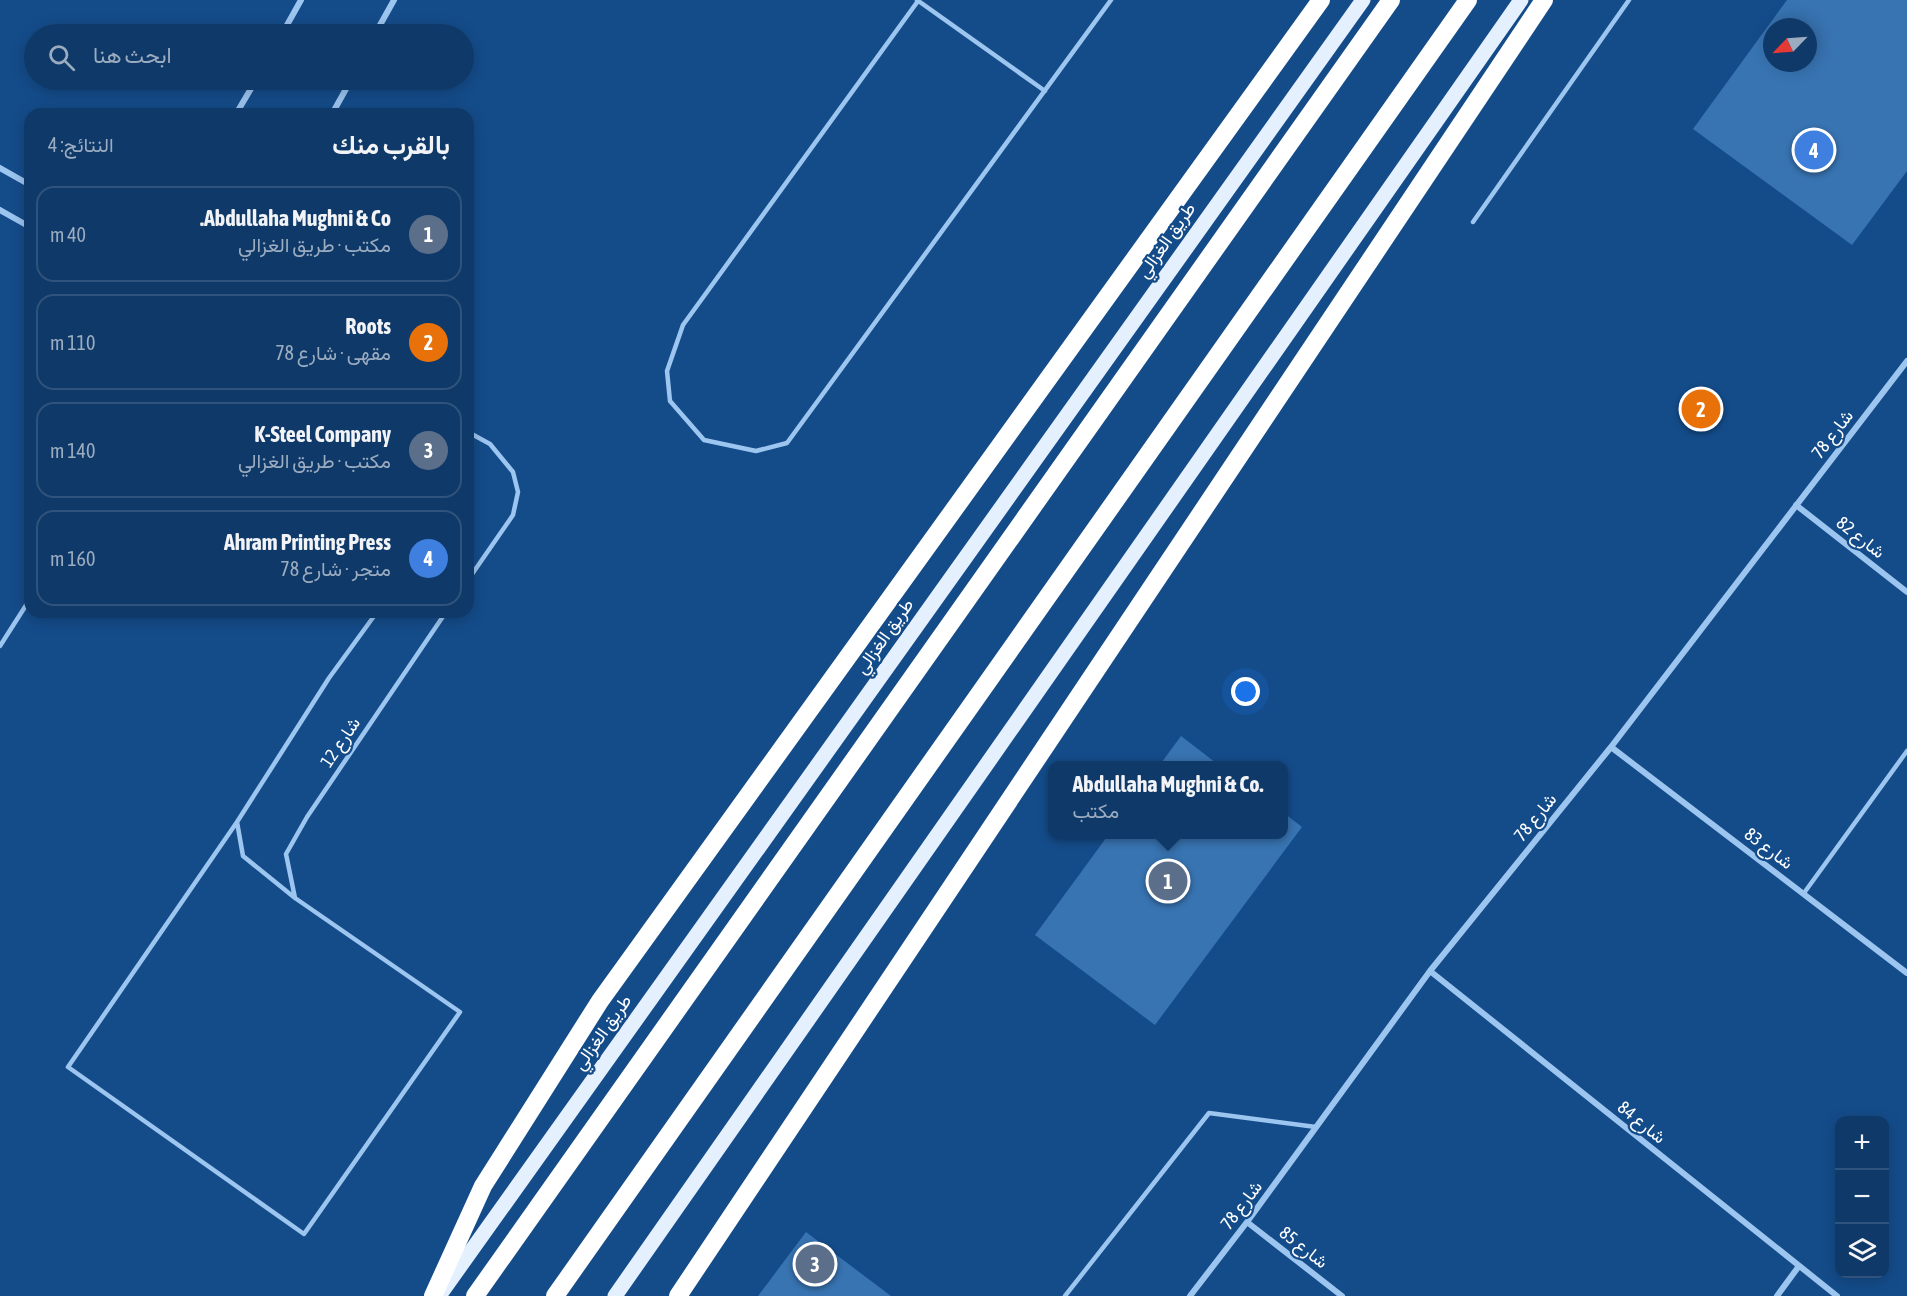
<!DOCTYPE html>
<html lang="ar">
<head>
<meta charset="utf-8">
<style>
	:root { --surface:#0f3968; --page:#1d4471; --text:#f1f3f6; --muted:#9bacc0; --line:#2f537c; --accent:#ffc95b }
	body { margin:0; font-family:"Asap Condensed",Vazirmatn,sans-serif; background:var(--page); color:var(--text); direction:rtl }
	.controls { position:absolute; right:18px; bottom:18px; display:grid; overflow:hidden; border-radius:12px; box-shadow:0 3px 15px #0003 }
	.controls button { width:54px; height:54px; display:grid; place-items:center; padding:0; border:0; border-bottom:2px solid var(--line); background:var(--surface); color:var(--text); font:30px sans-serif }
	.compass { position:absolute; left:1763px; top:18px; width:54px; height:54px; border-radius:50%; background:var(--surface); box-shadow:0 3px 15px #0003; rotate:245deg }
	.you { position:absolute; left:1246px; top:692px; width:21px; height:21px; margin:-15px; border:4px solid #fff; border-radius:50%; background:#1a73e8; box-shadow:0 0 0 9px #1a73e833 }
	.badge { display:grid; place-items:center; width:39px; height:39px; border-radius:50%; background:var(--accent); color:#fff; font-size:20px; font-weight:700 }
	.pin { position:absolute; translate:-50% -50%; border:3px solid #fff; box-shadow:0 2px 6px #0006 }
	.popup { position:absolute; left:1048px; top:761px; width:240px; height:78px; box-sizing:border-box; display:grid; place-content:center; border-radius:12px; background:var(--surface); filter:drop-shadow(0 2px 4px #0005); font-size:20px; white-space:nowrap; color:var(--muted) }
	.popup b { font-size:22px; color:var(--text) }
	.popup::after { content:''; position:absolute; left:50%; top:100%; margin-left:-12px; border:12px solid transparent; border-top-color:var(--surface) }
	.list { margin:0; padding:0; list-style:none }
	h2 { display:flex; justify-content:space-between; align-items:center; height:78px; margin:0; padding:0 24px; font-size:26px }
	h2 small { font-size:20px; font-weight:400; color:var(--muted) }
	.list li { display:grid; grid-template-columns:39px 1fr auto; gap:18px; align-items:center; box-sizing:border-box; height:96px; margin:0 12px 12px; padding:0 12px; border:2px solid var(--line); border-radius:18px }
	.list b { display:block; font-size:22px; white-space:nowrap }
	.list p { margin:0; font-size:20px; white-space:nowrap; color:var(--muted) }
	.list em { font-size:20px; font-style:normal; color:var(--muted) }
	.icon { flex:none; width:33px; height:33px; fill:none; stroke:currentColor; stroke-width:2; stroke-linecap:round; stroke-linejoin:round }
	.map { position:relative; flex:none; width:1907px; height:1296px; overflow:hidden; direction:ltr }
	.search { position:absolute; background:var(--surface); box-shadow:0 3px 15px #0003; left:24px; top:24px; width:450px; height:66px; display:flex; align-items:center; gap:15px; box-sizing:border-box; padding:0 21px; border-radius:33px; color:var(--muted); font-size:22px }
	.panel { position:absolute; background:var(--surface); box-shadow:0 3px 15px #0003; left:24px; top:108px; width:450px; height:510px; border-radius:18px; direction:rtl }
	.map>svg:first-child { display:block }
</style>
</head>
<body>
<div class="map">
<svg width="1907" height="1296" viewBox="0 0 1907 1296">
	<rect width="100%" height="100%" fill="#144c8a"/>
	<path fill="#3874b2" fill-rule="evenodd" d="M1787 0H1907V171L1852 245 1693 129ZM1772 27H1808V63H1772Z
		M1181 736 1220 766H1159Z
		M1284 813 1302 827 1155 1025 1035 935 1109 834H1284Z
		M806 1232 891 1296H758Z"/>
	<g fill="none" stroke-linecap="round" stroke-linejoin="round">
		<path stroke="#9cc5f0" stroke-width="4.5" d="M917 0 1045 91
			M918 1 683 325 667 371 670 401 704 440 756 451 787 443 1111 0
			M1473 222 1629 0
			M468 432 490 444 513 472 518 492 513 515 468 580
			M0 646 30 599
			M237 822 243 856 295 898 460 1012 304 1234 68 1067 237 822 329 678 377 612
			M1804 893 1907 751
			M295 898 286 854 307 817 446 612
			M1065 1296 1209 1113 1316 1127"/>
		<path stroke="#9cc5f0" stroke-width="6" d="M282 34 301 0
			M375 34 394 0
			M236 114 256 80
			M332 114 351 80
			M0 168 30 185
			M0 210 30 227
			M1796 505 1907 592
			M1611 747 1907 973
			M1430 971 1837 1296
			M1247 1222 1342 1296
			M1190 1296 1247 1222 1430 971 1611 747 1907 361
			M1777 1296 1799 1266"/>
		<path stroke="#e5f0ff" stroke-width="15" d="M439 1296 1363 0
			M615 1296 1521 0"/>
		<path stroke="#fff" stroke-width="18" d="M433 1296 483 1186 600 1001 1321 0
			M475 1296 1391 0
			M555 1296 1468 0
			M678 1296 1544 0"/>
	</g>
	<g text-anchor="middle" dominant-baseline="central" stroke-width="4.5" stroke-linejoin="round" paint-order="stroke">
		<g font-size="18" fill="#fff" stroke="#144c8a">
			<text transform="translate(1166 240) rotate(-55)">طريق الغزالي</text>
			<text transform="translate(1832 434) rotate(-53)">شارع 78</text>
			<text transform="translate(1861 537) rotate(38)">شارع 82</text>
			<text transform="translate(884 636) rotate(-55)">طريق الغزالي</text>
			<text transform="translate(340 742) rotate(-56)">شارع 12</text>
			<text transform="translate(1535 817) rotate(-51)">شارع 78</text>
			<text transform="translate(1769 848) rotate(37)">شارع 83</text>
			<text transform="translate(602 1032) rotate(-55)">طريق الغزالي</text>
			<text transform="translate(1642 1122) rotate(39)">شارع 84</text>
			<text transform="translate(1241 1205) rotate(-53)">شارع 78</text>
			<text transform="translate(1304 1247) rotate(38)">شارع 85</text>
		</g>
	</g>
</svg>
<div class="controls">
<button>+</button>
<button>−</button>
<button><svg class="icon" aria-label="layers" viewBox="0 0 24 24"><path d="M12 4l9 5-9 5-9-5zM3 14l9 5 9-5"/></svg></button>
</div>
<svg class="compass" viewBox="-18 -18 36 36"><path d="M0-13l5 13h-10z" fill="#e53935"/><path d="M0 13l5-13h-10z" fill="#9bacc0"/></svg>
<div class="you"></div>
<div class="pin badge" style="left:1168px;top:881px;background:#5c6f8a">1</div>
<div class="popup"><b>Abdullaha Mughni &amp; Co.</b>مكتب</div>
<div class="pin badge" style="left:1701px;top:409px;background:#e8710a">2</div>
<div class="pin badge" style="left:815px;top:1264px;background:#5c6f8a">3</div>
<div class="pin badge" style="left:1814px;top:150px;background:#3f7fe0">4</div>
<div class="search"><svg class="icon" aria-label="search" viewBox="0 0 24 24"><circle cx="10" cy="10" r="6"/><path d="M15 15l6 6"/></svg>ابحث هنا</div>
<section class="panel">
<h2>بالقرب منك<small>النتائج: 4</small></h2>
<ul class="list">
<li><span class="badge" style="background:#5c6f8a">1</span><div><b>Abdullaha Mughni &amp; Co.</b><p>مكتب · طريق الغزالي</p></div><em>40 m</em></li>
<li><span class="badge" style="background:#e8710a">2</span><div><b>Roots</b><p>مقهى · شارع 78</p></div><em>110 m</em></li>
<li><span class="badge" style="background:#5c6f8a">3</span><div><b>K-Steel Company</b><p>مكتب · طريق الغزالي</p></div><em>140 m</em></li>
<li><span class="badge" style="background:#3f7fe0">4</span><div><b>Ahram Printing Press</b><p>متجر · شارع 78</p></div><em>160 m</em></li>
</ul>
</section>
</div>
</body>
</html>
